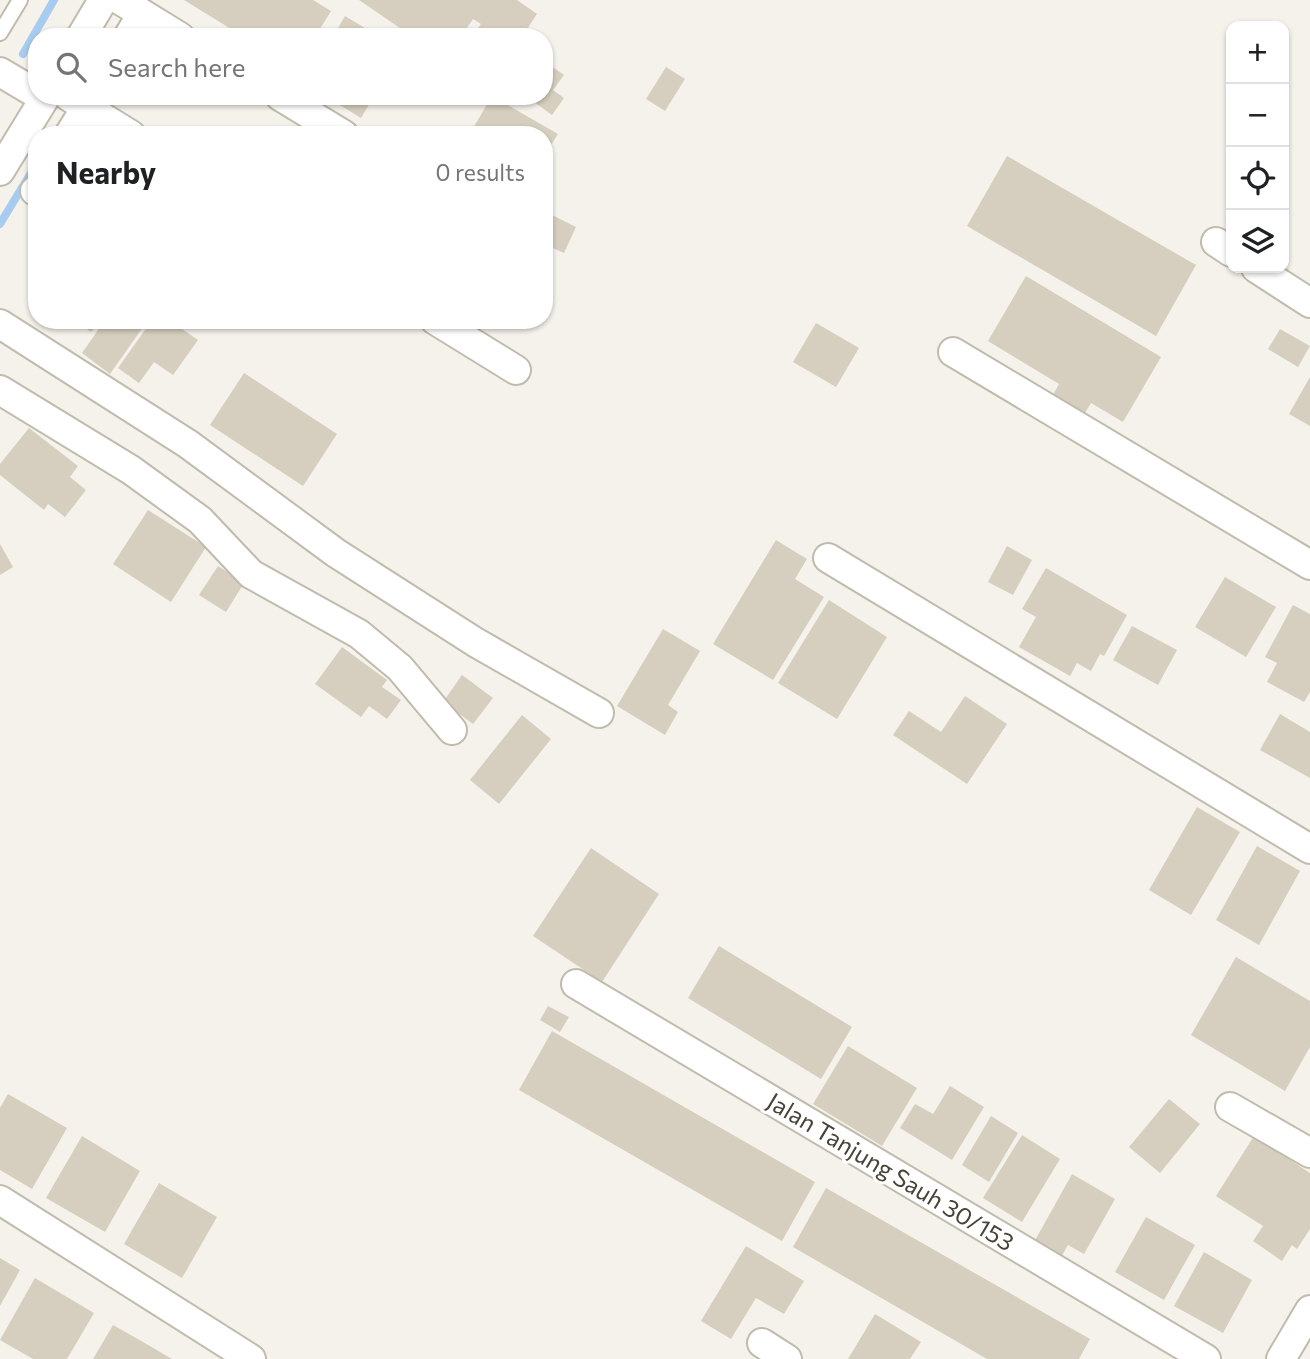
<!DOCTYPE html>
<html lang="en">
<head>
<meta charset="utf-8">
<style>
	:root { --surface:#fff; --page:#f6f6f6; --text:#202124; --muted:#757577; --line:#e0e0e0 }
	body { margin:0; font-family:Commissioner,sans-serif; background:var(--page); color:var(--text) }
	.controls { position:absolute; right:21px; top:21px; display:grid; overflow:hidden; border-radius:14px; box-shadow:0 2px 5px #0004 }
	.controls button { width:63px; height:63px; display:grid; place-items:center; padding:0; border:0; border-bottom:2px solid var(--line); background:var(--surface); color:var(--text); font:35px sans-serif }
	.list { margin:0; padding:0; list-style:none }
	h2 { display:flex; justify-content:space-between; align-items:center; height:91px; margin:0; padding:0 28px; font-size:30px }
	h2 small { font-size:23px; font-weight:400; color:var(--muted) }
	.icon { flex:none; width:38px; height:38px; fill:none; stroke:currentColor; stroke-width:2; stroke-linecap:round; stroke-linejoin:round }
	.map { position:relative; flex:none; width:1310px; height:1359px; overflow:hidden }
	.search { position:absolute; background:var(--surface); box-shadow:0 2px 5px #0004; left:28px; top:28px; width:525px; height:77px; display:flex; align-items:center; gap:18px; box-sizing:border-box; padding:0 24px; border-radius:28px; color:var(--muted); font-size:26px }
	.panel { position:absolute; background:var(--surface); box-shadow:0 2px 5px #0004; left:28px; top:126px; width:525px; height:203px; border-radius:28px }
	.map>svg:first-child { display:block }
</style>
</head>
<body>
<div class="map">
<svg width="1310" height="1359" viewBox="0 0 1310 1359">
	<rect width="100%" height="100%" fill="#f4f2ea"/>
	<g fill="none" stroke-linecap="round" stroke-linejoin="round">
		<path stroke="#a8ccef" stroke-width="8" d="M23 54 54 0
			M0 224 37 163"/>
	</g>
	<path fill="#d6cfbf" d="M184 0H313L331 11 315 37H244Z
		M359 0H517L537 14 522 37H472L481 24 473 19 461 37H413Z
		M345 16 380 37H333Z
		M544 61 564 75 553 90 564 98 552 115 526 96H544Z
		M666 67 685 79 665 111 646 99Z
		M325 96H374L361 118Z
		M492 96 558 134 544 156V135H469Z
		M1007 156 1196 265 1156 336 967 226Z
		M546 212 576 227 564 253 544 244Z
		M1026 276 1161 357 1123 422 1091 403 1077 426 1046 407 1059 384 988 341Z
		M75 320H100L91 332Z
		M105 320H148L110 374 82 353Z
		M152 320H169L198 340 173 375 154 362 139 383 118 368Z
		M816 323 859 348 836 387 793 362Z
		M1280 329 1310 346 1298 367 1268 349Z
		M244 373 337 434 303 486 210 425Z
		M1310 377V426L1289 414Z
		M29 428 78 466 70 477 86 490 65 517 48 504 44 510 0 475V464Z
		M148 510 206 547 171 602 113 564Z
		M776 540 807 559 795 579 824 597 773 680 713 644Z
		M0 544 13 567 0 575Z
		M1007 546 1032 560 1013 595 988 582Z
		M218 566 244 583 226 612 199 595Z
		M1046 568 1127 615 1104 656 1100 654 1091 671 1077 663 1070 676 1019 647 1036 617 1022 609Z
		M1225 577 1276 607 1246 657 1195 627Z
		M829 600 887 637 837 719 778 683Z
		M1293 605 1310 614V692L1304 702 1267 682 1277 663 1265 657Z
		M1132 626 1177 650 1158 685 1113 660Z
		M663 629 700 651 668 705 678 712 665 735 617 706Z
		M342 647 387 680 382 687 401 700 387 719 369 706 361 717 315 684Z
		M462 675 493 698 473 724 443 702Z
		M965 696 1007 724 967 784 893 735 909 711 941 732Z
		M1280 714 1310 732V778L1260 750Z
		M522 715 551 739 499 804 470 780Z
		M1197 807 1240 832 1191 915 1149 890Z
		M1257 846 1300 871 1259 945 1216 920Z
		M591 848 659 894 602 982 533 936Z
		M719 946 852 1027 821 1079 688 998Z
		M1236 957 1310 1001V1047L1285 1091 1191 1035Z
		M548 1006 569 1017 560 1032 540 1020Z
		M552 1031 815 1182 782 1241 519 1090Z
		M848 1046 917 1088 882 1146 813 1104Z
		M950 1086 984 1107 952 1160 900 1128 915 1104 933 1114Z
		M8 1094 67 1128 32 1189 0 1170V1108Z
		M1169 1099 1200 1124 1160 1173 1129 1147Z
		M991 1116 1018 1133 989 1182 962 1165Z
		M1022 1135 1060 1159 1022 1222 983 1198Z
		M82 1136 140 1171 105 1232 46 1198Z
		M1254 1136 1310 1173V1229L1297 1249 1292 1245 1282 1261 1253 1241 1263 1226 1216 1196Z
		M1072 1174 1115 1199 1084 1254 1068 1245 1060 1259 1033 1244Z
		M159 1183 217 1217 182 1278 124 1244Z
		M826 1188 1090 1339 1079 1359H987L793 1247Z
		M1146 1217 1195 1245 1164 1300 1115 1272Z
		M746 1246 804 1281 784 1314 756 1298 731 1339 701 1321Z
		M1204 1252 1252 1280 1223 1333 1174 1306Z
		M0 1258 20 1270 0 1306Z
		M35 1278 94 1313 67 1359H33L0 1340Z
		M875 1314 921 1342 910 1359H848Z
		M113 1325 143 1342 172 1359H93Z"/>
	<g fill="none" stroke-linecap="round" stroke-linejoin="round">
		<g stroke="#c0bbac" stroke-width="18">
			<path id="lane" d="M0 33 20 0"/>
		</g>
		<g stroke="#c0bbac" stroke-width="32">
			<path id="street" d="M120 0 180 37
				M81 37 103 0
				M128 37 136 24
				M0 72 37 94
				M68 96 131 135
				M280 96 344 135
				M69 135 93 96
				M0 171 46 96
				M35 191 37 189
				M1216 242 1231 252
				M1256 268 1310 303
				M435 320 516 370
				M0 324 188 444 336 553 475 642 599 713
				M953 352 1310 565
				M0 390 131 470 200 520 251 574 359 634 400 668 452 730
				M828 558 1310 849
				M576 984 1206 1359
				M1230 1107 1310 1153
				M0 1200 251 1359
				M762 1343 787 1359
				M1281 1359 1310 1310"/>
		</g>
		<use href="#lane" stroke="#fff" stroke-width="14"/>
		<use href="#street" stroke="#fff" stroke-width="28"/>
	</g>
	<g text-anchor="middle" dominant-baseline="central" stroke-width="6" stroke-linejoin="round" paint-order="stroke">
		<g font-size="24" fill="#484338" stroke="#fff">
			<text transform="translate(891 1171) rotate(31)">Jalan Tanjung Sauh 30/153</text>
		</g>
	</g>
</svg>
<div class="controls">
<button>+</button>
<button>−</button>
<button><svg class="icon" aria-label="locate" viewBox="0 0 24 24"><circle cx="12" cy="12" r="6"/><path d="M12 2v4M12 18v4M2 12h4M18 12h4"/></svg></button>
<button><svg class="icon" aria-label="layers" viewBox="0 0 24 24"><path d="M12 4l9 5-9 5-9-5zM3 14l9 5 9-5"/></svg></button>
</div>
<div class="search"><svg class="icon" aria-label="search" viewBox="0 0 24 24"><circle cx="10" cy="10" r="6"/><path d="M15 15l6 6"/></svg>Search here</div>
<section class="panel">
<h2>Nearby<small>0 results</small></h2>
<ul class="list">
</ul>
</section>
</div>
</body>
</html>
